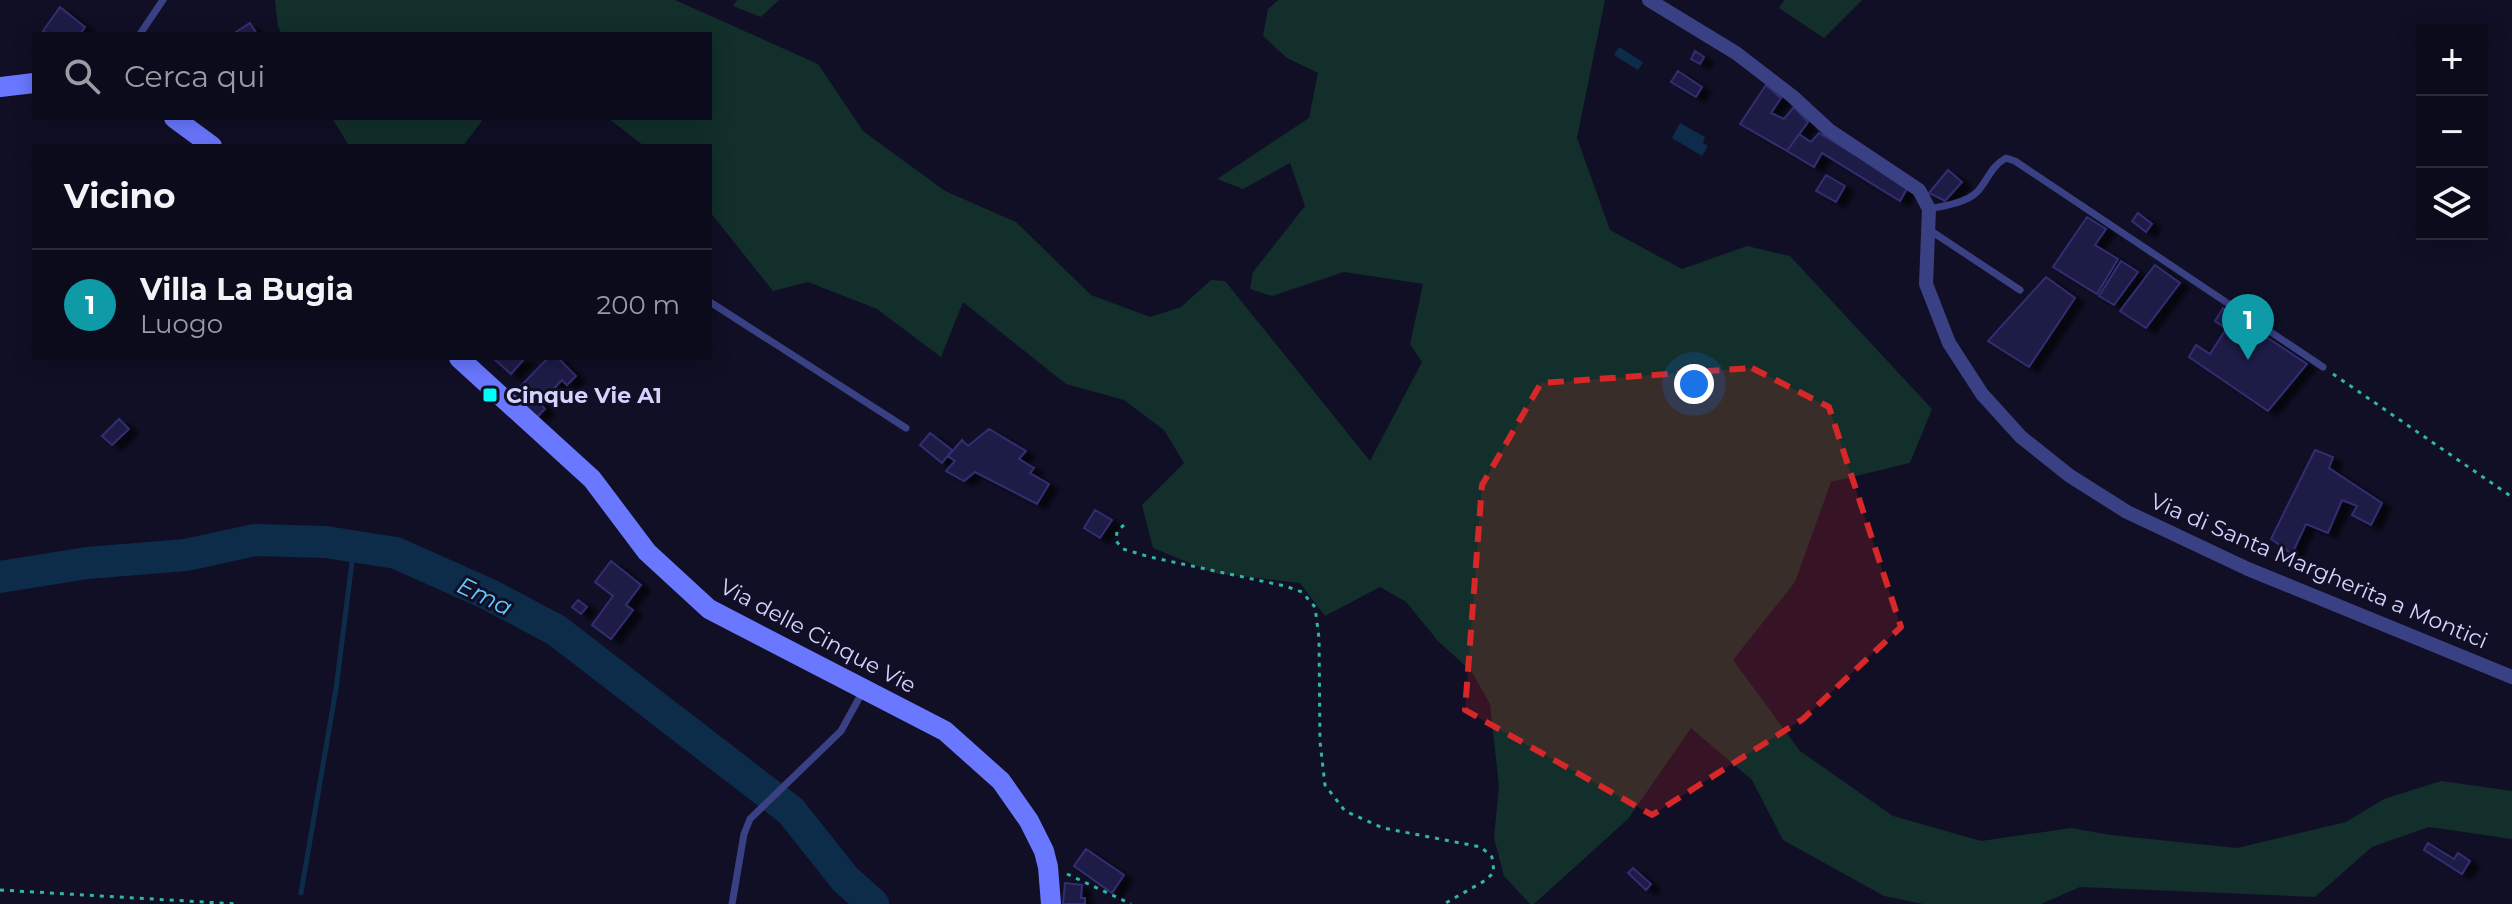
<!DOCTYPE html>
<html lang="it">
<head>
<meta charset="utf-8">
<style>
	:root { --surface:#0c0b1c; --page:#1a1929; --text:#f1f3f6; --muted:#9a9ba3; --line:#2c2b3b; --accent:#0b8043 }
	body { margin:0; font-family:Montserrat,sans-serif; background:var(--page); color:var(--text) }
	.controls { position:absolute; right:24px; top:24px; display:grid; overflow:hidden; border-radius:0px; box-shadow:0 4px 20px #0003 }
	.controls button { width:72px; height:72px; display:grid; place-items:center; padding:0; border:0; border-bottom:2px solid var(--line); background:var(--surface); color:var(--text); font:40px sans-serif }
	.you { position:absolute; left:1694px; top:384px; width:28px; height:28px; margin:-20px; border:6px solid #fff; border-radius:50%; background:#1a73e8; box-shadow:0 0 0 12px #1a73e833 }
	.badge { display:grid; place-items:center; width:52px; height:52px; border-radius:50%; background:var(--accent); color:#fff; font-size:26px; font-weight:700 }
	.pin { position:absolute; translate:-50% -66px; filter:drop-shadow(0 2px 4px #0008) }
	.pin::after { content:''; position:absolute; top:42px; width:28px; height:24px; background:inherit; clip-path:polygon(0 0,100% 0,50% 100%) }
	.list { margin:0; padding:0; list-style:none }
	h2 { display:flex; justify-content:space-between; align-items:center; height:104px; margin:0; padding:0 32px; font-size:34px }
	h2 small { font-size:26px; font-weight:400; color:var(--muted) }
	.list li { display:grid; grid-template-columns:52px 1fr auto; gap:24px; align-items:center; box-sizing:border-box; height:112px; padding:0 32px; border-top:2px solid var(--line) }
	.list b { display:block; font-size:30px; white-space:nowrap }
	.list p { margin:0; font-size:26px; white-space:nowrap; color:var(--muted) }
	.list em { font-size:26px; font-style:normal; color:var(--muted) }
	.icon { flex:none; width:44px; height:44px; fill:none; stroke:currentColor; stroke-width:2; stroke-linecap:round; stroke-linejoin:round }
	.map { position:relative; flex:none; width:2512px; height:904px; overflow:hidden }
	.search { position:absolute; background:var(--surface); box-shadow:0 4px 20px #0003; left:32px; top:32px; width:680px; height:88px; display:flex; align-items:center; gap:20px; box-sizing:border-box; padding:0 28px; border-radius:0px; color:var(--muted); font-size:30px }
	.panel { position:absolute; background:var(--surface); box-shadow:0 4px 20px #0003; left:32px; top:144px; width:680px; height:216px; border-radius:0px }
	.map>svg:first-child { display:block }
</style>
</head>
<body>
<div class="map">
<svg width="2512" height="904" viewBox="0 0 2512 904">
	<defs>
		<filter id="shadow"><feDropShadow dx="9" dy="5" stdDeviation="2" flood-color="#0009"/></filter>
	</defs>
	<rect width="100%" height="100%" fill="#100f25"/>
	<path fill="#122f2b" d="M275 0H675L818 64 863 131 945 191 1016 222 1091 295 1150 317 1181 307 1211 280 1225 281 1370 461 1422 362 1410 344 1423 284 1344 272 1272 296 1250 289 1253 272 1305 206 1290 163 1243 189 1217 179 1309 118 1318 73 1287 58 1263 36 1268 9 1278 0H1605L1577 138 1610 230 1682 269 1747 246 1790 256 1932 409 1910 463 1831 482 1795 582 1733 660 1800 751 1893 816 1981 841 2071 828 2111 835 2237 848 2346 822 2384 799 2441 781 2512 791V839L2429 827 2372 847 2315 897 2080 887 2041 904H1923L1884 896 1783 840 1752 780 1691 728 1628 819 1534 904H1530L1504 876 1494 838 1499 786 1490 704 1472 672 1438 641 1406 602 1380 587 1325 616 1300 583 1214 573 1153 548 1142 505 1184 463 1164 430 1124 400 1066 384 963 302 941 357 877 309 808 282 773 291 710 212V146H644L608 118H710V34H282L278 27Z
		M737 0H779L761 17 733 6Z
		M1784 0H1862L1824 38 1779 8Z
		M332 118H484L463 146H349Z"/>
	<path fill="#0d2c4a" d="M1619 47 1643 62 1638 70 1614 55Z
		M1680 123 1705 137 1703 143 1708 146 1702 156 1672 138Z"/>
	<g fill="none" stroke-linecap="round" stroke-linejoin="round">
		<path stroke="#0d2c4a" stroke-width="5" d="M301 893 336 689 354 546"/>
		<path stroke="#0d2c4a" stroke-width="32" d="M0 577 87 563 186 555 255 540 326 542 396 553 488 594 556 630 791 811 845 879 873 904"/>
	</g>
	<path fill="#1f1b46" stroke="#332d72" stroke-width="2" filter="url(#shadow)" d="M60 7 85 27 80 34H47L43 31Z
		M250 23 257 34H233Z
		M1695 51 1704 57 1700 64 1691 59Z
		M1678 71 1702 87 1696 97 1671 82Z
		M1766 85 1781 98 1771 113 1784 119 1794 107 1808 122 1787 151 1740 124Z
		M1819 133 1908 187 1900 201 1822 153 1814 167 1787 151 1799 134 1811 142Z
		M1948 170 1962 182 1945 201 1929 193Z
		M1826 175 1845 186 1836 202 1816 191Z
		M2138 213 2152 224 2146 232 2132 221Z
		M2087 217 2106 229 2095 245 2118 259 2097 294 2053 267Z
		M2121 261 2138 272 2114 305 2099 296Z
		M2155 265 2180 283 2146 328 2120 311Z
		M2046 277 2075 298 2029 367 1988 341Z
		M2223 308 2307 364 2268 411 2189 357 2196 345 2210 354 2226 329 2215 321Z
		M493 358H525L511 374Z
		M548 358H558L576 376 567 385 562 380 540 403 545 409 537 417 513 394Z
		M119 419 129 429 112 445 102 436Z
		M989 429 1026 451 1019 459 1034 468 1030 473 1049 484 1037 504 975 472 964 481 946 471 955 461 948 456 962 440 968 446Z
		M930 433 952 450 942 463 920 445Z
		M2315 450 2333 457 2329 468 2382 503 2371 525 2352 515 2357 506 2342 500 2328 533 2306 524 2292 554 2271 539Z
		M1095 510 1112 520 1100 538 1084 528Z
		M611 561 641 585 626 605 633 610 611 639 592 625 613 596 595 582Z
		M578 600 587 607 581 614 572 607Z
		M2428 843 2454 859 2458 853 2470 861 2462 874 2424 850Z
		M1086 849 1124 875 1112 893 1074 866Z
		M1633 868 1651 884 1646 890 1628 873Z
		M1065 883 1082 885 1081 898H1085V904H1063Z"/>
	<g fill="none" stroke-linecap="round" stroke-linejoin="round">
		<path stroke="#2fb79f" stroke-width="3" stroke-dasharray="4 6" stroke-linecap="butt" d="M2333 374 2512 497
			M1124 525 1117 531 1116 541 1123 549 1150 557 1285 586 1302 592 1315 607 1319 638 1320 742 1325 785 1345 811 1383 828 1481 847 1492 857 1494 872 1486 880 1444 904
			M1067 874 1131 904
			M0 890 237 904"/>
		<path stroke="#3a4084" stroke-width="7" d="M140 34 163 0
			M1929 209C1943 206 1966 203 1977 192 1988 180 1991 166 2006 158L2015 161 2323 367
			M1928 229 2020 290
			M710 302 906 428
			M732 904 744 834 750 819 841 731 863 691"/>
		<path stroke="#3a4084" stroke-width="14" d="M1649 0 1736 53 1792 96 1829 130 1919 190 1929 209 1926 284 1949 343 1982 394 2021 437 2070 476 2127 512 2248 569 2512 677"/>
		<path stroke="#6a78ff" stroke-width="20" d="M0 87 34 83
			M174 118 212 146
			M459 358 592 479 647 552 709 609 945 731 1001 781 1029 821 1044 851 1048 867 1051 904"/>
	</g>
	<path fill="#d62828" fill-opacity="0.2" stroke="#d62828" stroke-width="6" stroke-dasharray="16 10" stroke-linejoin="round" d="M1752 368 1829 407 1901 627 1803 719 1652 815 1465 710 1482 485 1541 383Z"/>
	<rect fill="#01fdf9" stroke="#100f25" stroke-width="3" x="482" y="387" width="16" height="16" rx="4"/>
	<g text-anchor="middle" dominant-baseline="central" stroke-width="6" stroke-linejoin="round" paint-order="stroke">
		<g font-size="22" font-weight="bold" fill="#d3d3ff" stroke="#100f25" text-anchor="start">
			<text x="506" y="395">Cinque Vie A1</text>
		</g>
		<g font-size="22" fill="#d3d3ff" stroke="#100f25">
			<text transform="translate(2319 571) rotate(23)">Via di Santa Margherita a Montici</text>
			<text transform="translate(818 636) rotate(28)">Via delle Cinque Vie</text>
		</g>
		<g font-size="24" font-style="italic" fill="#61c8fe" stroke="#100f25">
			<text transform="translate(485 596) rotate(26)">Ema</text>
		</g>
	</g>
</svg>
<div class="controls">
<button>+</button>
<button>−</button>
<button><svg class="icon" aria-label="layers" viewBox="0 0 24 24"><path d="M12 4l9 5-9 5-9-5zM3 14l9 5 9-5"/></svg></button>
</div>
<div class="you"></div>
<div class="pin badge" style="left:2248px;top:360px;background:#0f9aa8">1</div>
<div class="search"><svg class="icon" aria-label="search" viewBox="0 0 24 24"><circle cx="10" cy="10" r="6"/><path d="M15 15l6 6"/></svg>Cerca qui</div>
<section class="panel">
<h2>Vicino<small></small></h2>
<ul class="list">
<li><span class="badge" style="background:#0f9aa8">1</span><div><b>Villa La Bugia</b><p>Luogo</p></div><em>200 m</em></li>
</ul>
</section>
</div>
</body>
</html>
